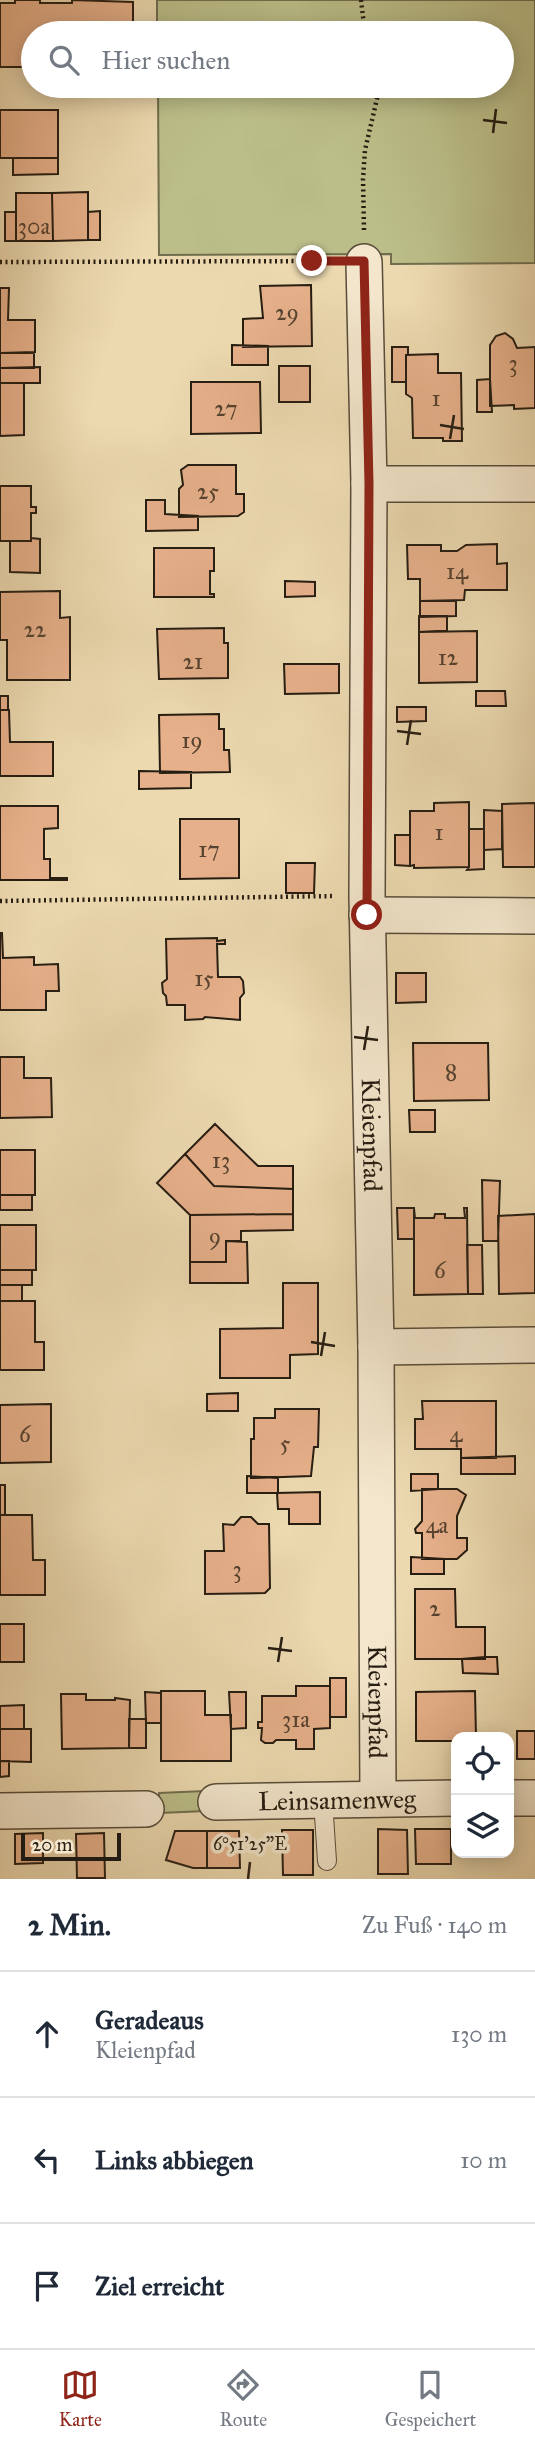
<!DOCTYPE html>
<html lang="de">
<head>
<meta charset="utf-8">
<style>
	:root { --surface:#fff; --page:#f2f2f3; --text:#1f2937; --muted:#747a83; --line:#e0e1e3; --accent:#8f2418 }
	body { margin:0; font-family:"IM FELL Great Primer",serif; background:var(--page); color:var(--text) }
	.controls { position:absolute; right:21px; bottom:21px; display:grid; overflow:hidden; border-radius:14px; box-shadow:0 4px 18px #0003 }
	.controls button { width:63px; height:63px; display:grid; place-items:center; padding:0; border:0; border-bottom:2px solid var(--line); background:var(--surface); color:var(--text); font:35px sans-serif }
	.scale { position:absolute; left:21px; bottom:18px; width:100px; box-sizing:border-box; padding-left:7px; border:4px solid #261d12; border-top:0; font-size:19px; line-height:24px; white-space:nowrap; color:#261d12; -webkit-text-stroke:5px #f3e6cc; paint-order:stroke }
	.stop { position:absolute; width:21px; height:21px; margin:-16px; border:5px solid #8f2418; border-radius:50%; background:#fff }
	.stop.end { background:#8f2418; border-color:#fff; box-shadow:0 2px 7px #0008 }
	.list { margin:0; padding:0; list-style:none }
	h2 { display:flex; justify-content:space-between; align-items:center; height:91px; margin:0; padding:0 28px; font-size:30px }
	h2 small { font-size:23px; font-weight:400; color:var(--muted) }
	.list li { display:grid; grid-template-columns:46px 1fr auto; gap:21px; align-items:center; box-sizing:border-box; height:126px; padding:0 28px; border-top:2px solid var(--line) }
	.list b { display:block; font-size:26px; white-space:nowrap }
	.list p { margin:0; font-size:23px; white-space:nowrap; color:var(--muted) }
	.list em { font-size:23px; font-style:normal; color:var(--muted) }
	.icon { flex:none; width:38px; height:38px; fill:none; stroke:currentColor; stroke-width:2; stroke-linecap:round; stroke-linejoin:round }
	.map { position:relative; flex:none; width:535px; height:1879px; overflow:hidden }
	.search { position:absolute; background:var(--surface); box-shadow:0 4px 18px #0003; left:21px; right:21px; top:21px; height:77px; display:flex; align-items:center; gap:18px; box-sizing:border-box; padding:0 24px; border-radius:38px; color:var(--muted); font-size:26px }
	.sheet { height:469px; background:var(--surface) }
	nav { display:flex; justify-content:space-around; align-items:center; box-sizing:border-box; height:98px; border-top:2px solid var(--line); background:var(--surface); font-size:19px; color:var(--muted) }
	nav a { display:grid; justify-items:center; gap:4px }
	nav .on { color:var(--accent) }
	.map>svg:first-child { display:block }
</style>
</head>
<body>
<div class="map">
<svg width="535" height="1879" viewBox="0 0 535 1879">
	<rect width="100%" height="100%" fill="#ecd9b0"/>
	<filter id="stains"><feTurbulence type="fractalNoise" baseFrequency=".00286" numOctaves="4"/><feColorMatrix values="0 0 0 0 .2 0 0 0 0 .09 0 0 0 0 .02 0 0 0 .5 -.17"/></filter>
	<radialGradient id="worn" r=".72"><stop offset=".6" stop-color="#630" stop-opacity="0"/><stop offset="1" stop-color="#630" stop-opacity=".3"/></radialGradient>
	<path fill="#bbbe89" stroke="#706e4e" stroke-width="2" d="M157 0H535V263L391 264V254L159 255 158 86H502V33H157Z
		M205 1791 206 1811 160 1813 159 1793Z"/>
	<path fill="#e6b08a" stroke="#261d12" stroke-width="2" d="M15 0H40V3H72V0L133 2V33H33V67H0V3H15Z
		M0 110H58V158H0Z
		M13 158H58V174L13 175Z
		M88 192V240L53 241 52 193Z
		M16 193H52L53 241H16Z
		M100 211V240H88V212Z
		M5 212H16V241H5Z
		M311 285 312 346 243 347V319L263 318 260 286Z
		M0 288H9L8 320H35V352L0 353Z
		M505 333 513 339 517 348 535 347V408L514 409V405L490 406V345L496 336Z
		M232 345 268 346V365H232Z
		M392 347H408V355H406V382H392Z
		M0 353H34V368H0Z
		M438 354V373H461L462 441H443V438H413L412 398 406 394V355Z
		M279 366H310V402H279Z
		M40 367V383H0V368Z
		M490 379 492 412H477V380Z
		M191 382H260L261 433 191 434Z
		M0 383H24V435L0 436Z
		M188 465H236V494H244V512L238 516 179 517V489L183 485 181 470Z
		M0 486H31V507H36V513H31V541H0Z
		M146 500H165V514L198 516V530L146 531Z
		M31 538 40 539V573L10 572V541H31Z
		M497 544V564L507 563V590H465L464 600 420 601V579H408L407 545H441V551H457L466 545Z
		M154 548H214V571H210V594H214V597H154Z
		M285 581 315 582V596L285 597Z
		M60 591V618L70 617V680H7V640H0V592Z
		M420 601H456V616L420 617Z
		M419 616H447V631L419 632Z
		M224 628V643H228V678L159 679 157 629Z
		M477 631V682L419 683V632Z
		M284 664H339V693L285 694Z
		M476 691H505L506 706H476Z
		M0 696H8V710H0Z
		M397 707H426V721L397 722Z
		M0 710H9L10 742H53V776H0Z
		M219 714V729H224V750H229L230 772 160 773 159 715Z
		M139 771 191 772V788L139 789Z
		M469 802V867L414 868V865L410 866V811H434V803Z
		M535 803V867H503L502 804Z
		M0 806H58V828L44 829V859H50V878H67V880H0Z
		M484 810 502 811V849L484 850Z
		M180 819H239V878L180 879Z
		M469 829H484V869L467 870 469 867Z
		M395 835H410V866L395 865Z
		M286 863H315L314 893H286Z
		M0 933H2L3 958 34 957V965L58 964 59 991H46V1010H0Z
		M217 938V941L225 940V944H217L218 977H240L243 981 244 993 240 998V1020L205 1017 203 1019 185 1020V1005H167L166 996 163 993 162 983 167 979 166 939Z
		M396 973H426V1002L396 1003Z
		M413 1043H488L489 1100 414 1101Z
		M0 1057H24V1078H51L52 1117 0 1118Z
		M409 1110H435V1132H410Z
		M215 1124 258 1166H293V1189L214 1186 185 1154Z
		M0 1150H35V1195H0Z
		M185 1154 214 1186 293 1189V1214L190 1215 157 1183Z
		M482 1180 500 1181 498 1241H483Z
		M0 1195H32V1210H0Z
		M397 1208H414V1239H398Z
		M414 1208 415 1218H434L435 1214H445V1218H465L464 1208H467L468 1294 414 1295Z
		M293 1214V1230L241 1231V1241H226V1262H190V1215Z
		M535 1214V1293L499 1294 498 1216Z
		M0 1225H36V1270H0Z
		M226 1241 247 1242 248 1283H190V1262H226Z
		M467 1245H482L483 1294H468Z
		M0 1270H32V1285H0Z
		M283 1283H318V1354L290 1355V1378H220V1329L283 1328Z
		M0 1285H22V1301H0Z
		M0 1301H35V1342H44V1370H0Z
		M238 1393V1411H207V1394Z
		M422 1401H496V1458H461V1449H415V1419H423Z
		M51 1404V1462L0 1463V1405Z
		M275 1409H319L318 1447H314L311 1476 251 1478V1439H254V1418H275Z
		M515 1456V1474H461V1458Z
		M411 1474H438V1489L411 1491Z
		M247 1476 278 1478V1493H247Z
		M0 1485H5V1515H0Z
		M422 1489H457L466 1495 457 1516V1538H467V1550L457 1559H422V1533H416L415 1529 422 1521Z
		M320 1492V1524H289V1509H278L277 1493Z
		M0 1515H32L33 1560H45V1595H0Z
		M241 1517H251L258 1524H269L270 1588 265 1593 205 1594V1551H224L223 1524 234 1525Z
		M411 1557 444 1559V1574H411Z
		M415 1589H455L456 1627H485V1659H415Z
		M0 1624H24V1662H0Z
		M485 1657H497L498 1674 463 1673 462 1659Z
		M330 1678H346V1717H330Z
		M296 1686H330V1728L314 1729V1749H296V1740H276L273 1743H265L261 1740 262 1728H258V1722H262V1696H296Z
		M161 1691H205V1715H231V1761H161Z
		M475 1691 476 1737H456V1741H416V1692Z
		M145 1692 161 1693V1723H146Z
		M229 1692H246V1728L231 1729Z
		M61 1694H86V1700H115V1698L130 1700 129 1748 62 1749Z
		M24 1705V1729H0V1706Z
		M129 1719H146V1748H129Z
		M0 1729H31V1762L0 1761Z
		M517 1731H535V1759H517Z
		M0 1761H9V1776L0 1777Z
		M378 1829 407 1830 408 1874H378Z
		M415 1829H451V1864H416Z
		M282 1830H313V1875H283Z
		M175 1831H207V1868H193L166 1860Z
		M207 1831H239L240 1868H207Z
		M43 1833V1863L15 1864V1834Z
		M104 1833 105 1878H77L76 1834Z"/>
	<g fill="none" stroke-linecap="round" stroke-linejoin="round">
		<g stroke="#584c3a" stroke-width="20">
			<path id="lane" d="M323 1800 327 1861"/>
		</g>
		<g stroke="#584c3a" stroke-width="38">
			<g id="street">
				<path id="s1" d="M364 262 369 484 367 896 376 1347 378 1799"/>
				<path d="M369 484H535"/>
				<path d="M367 915 535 916"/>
				<path d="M376 1347 535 1345"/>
				<path d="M509 1798H535"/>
				<path id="s2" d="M216 1802 456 1798"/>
				<path d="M0 1811 146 1809"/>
			</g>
		</g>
		<path stroke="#261d12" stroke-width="4.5" stroke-dasharray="2 3.5" stroke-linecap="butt" d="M361 0 365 33
			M364 230 363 179 365 150 380 86
			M0 262 331 261
			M0 901 335 896"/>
		<use href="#lane" stroke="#f3e6cc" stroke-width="18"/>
		<use href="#street" stroke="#f3e6cc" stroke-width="35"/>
	</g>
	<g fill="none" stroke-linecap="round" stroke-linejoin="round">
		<path stroke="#8f2418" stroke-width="9" d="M312 261H364L369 484 367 915"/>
	</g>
	<path fill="none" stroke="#261d12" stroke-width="2.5" d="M483 120 507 123M493 133 496 109M440 425 464 429M450 439 454 415M397 731 421 734M407 745 411 720M354 1037 378 1040M364 1050 368 1026M311 1342 335 1346M321 1356 325 1332M268 1648 292 1651M278 1662 282 1637M248 1879 250 1862"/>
	<g text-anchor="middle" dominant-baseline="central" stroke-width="7" stroke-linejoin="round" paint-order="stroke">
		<g font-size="23" fill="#564230">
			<text x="34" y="226">30a</text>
			<text x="287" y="312">29</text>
			<text x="513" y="363">3</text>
			<text x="436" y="398">1</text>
			<text x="226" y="408">27</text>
			<text x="208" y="491">25</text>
			<text x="457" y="571">14</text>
			<text x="35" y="629">22</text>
			<text x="448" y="657">12</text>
			<text x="193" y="661">21</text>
			<text x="192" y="740">19</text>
			<text x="439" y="832">1</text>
			<text x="209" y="849">17</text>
			<text x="204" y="978">15</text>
			<text x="451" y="1072">8</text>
			<text x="221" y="1160">13</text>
			<text x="215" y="1236">9</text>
			<text x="440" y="1270">6</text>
			<text x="25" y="1434">6</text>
			<text x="456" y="1434">4</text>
			<text x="285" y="1443">5</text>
			<text x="437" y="1525">4a</text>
			<text x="237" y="1569">3</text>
			<text x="435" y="1608">2</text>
			<text x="296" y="1719">31a</text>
		</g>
		<g font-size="26" fill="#261d12" stroke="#f3e6cc">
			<text stroke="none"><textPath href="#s1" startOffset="873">Kleienpfad</textPath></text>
			<text stroke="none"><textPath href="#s1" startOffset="1440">Kleienpfad</textPath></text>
			<text stroke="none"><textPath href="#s2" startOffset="121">Leinsamenweg</textPath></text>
		</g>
	</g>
	<g font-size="18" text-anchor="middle" fill="#261d12" stroke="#f3e6cc" stroke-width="7" stroke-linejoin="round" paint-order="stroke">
		<text x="250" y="1850">6°51'25"E</text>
	</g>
	<rect width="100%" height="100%" filter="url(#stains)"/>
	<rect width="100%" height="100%" fill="url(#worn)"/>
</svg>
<div class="controls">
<button><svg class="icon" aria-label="locate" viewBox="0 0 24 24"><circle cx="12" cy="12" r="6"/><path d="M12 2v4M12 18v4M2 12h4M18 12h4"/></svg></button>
<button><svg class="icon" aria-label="layers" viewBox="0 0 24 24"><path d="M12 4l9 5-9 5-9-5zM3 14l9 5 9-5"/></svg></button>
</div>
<div class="scale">20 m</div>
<div class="stop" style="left:367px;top:915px"></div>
<div class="stop end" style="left:312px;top:261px"></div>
<div class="search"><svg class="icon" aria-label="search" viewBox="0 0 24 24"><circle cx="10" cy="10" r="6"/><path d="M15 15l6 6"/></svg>Hier suchen</div>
</div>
<section class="sheet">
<h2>2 Min.<small>Zu Fuß · 140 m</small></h2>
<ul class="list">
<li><svg class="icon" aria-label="ahead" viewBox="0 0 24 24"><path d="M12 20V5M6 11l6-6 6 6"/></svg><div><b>Geradeaus</b><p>Kleienpfad</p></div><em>130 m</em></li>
<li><svg class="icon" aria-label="left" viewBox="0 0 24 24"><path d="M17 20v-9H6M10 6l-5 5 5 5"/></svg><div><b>Links abbiegen</b></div><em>10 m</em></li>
<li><svg class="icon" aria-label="arrive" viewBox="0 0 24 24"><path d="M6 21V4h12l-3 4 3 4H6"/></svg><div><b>Ziel erreicht</b></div></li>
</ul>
</section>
<nav>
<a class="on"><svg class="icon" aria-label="map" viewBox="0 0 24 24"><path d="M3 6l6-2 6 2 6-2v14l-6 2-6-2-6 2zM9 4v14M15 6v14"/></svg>Karte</a>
<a><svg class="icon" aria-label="directions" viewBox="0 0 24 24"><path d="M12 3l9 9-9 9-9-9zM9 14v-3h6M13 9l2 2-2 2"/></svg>Route</a>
<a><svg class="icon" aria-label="saved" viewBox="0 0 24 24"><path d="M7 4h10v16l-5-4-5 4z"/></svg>Gespeichert</a>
</nav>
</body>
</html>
